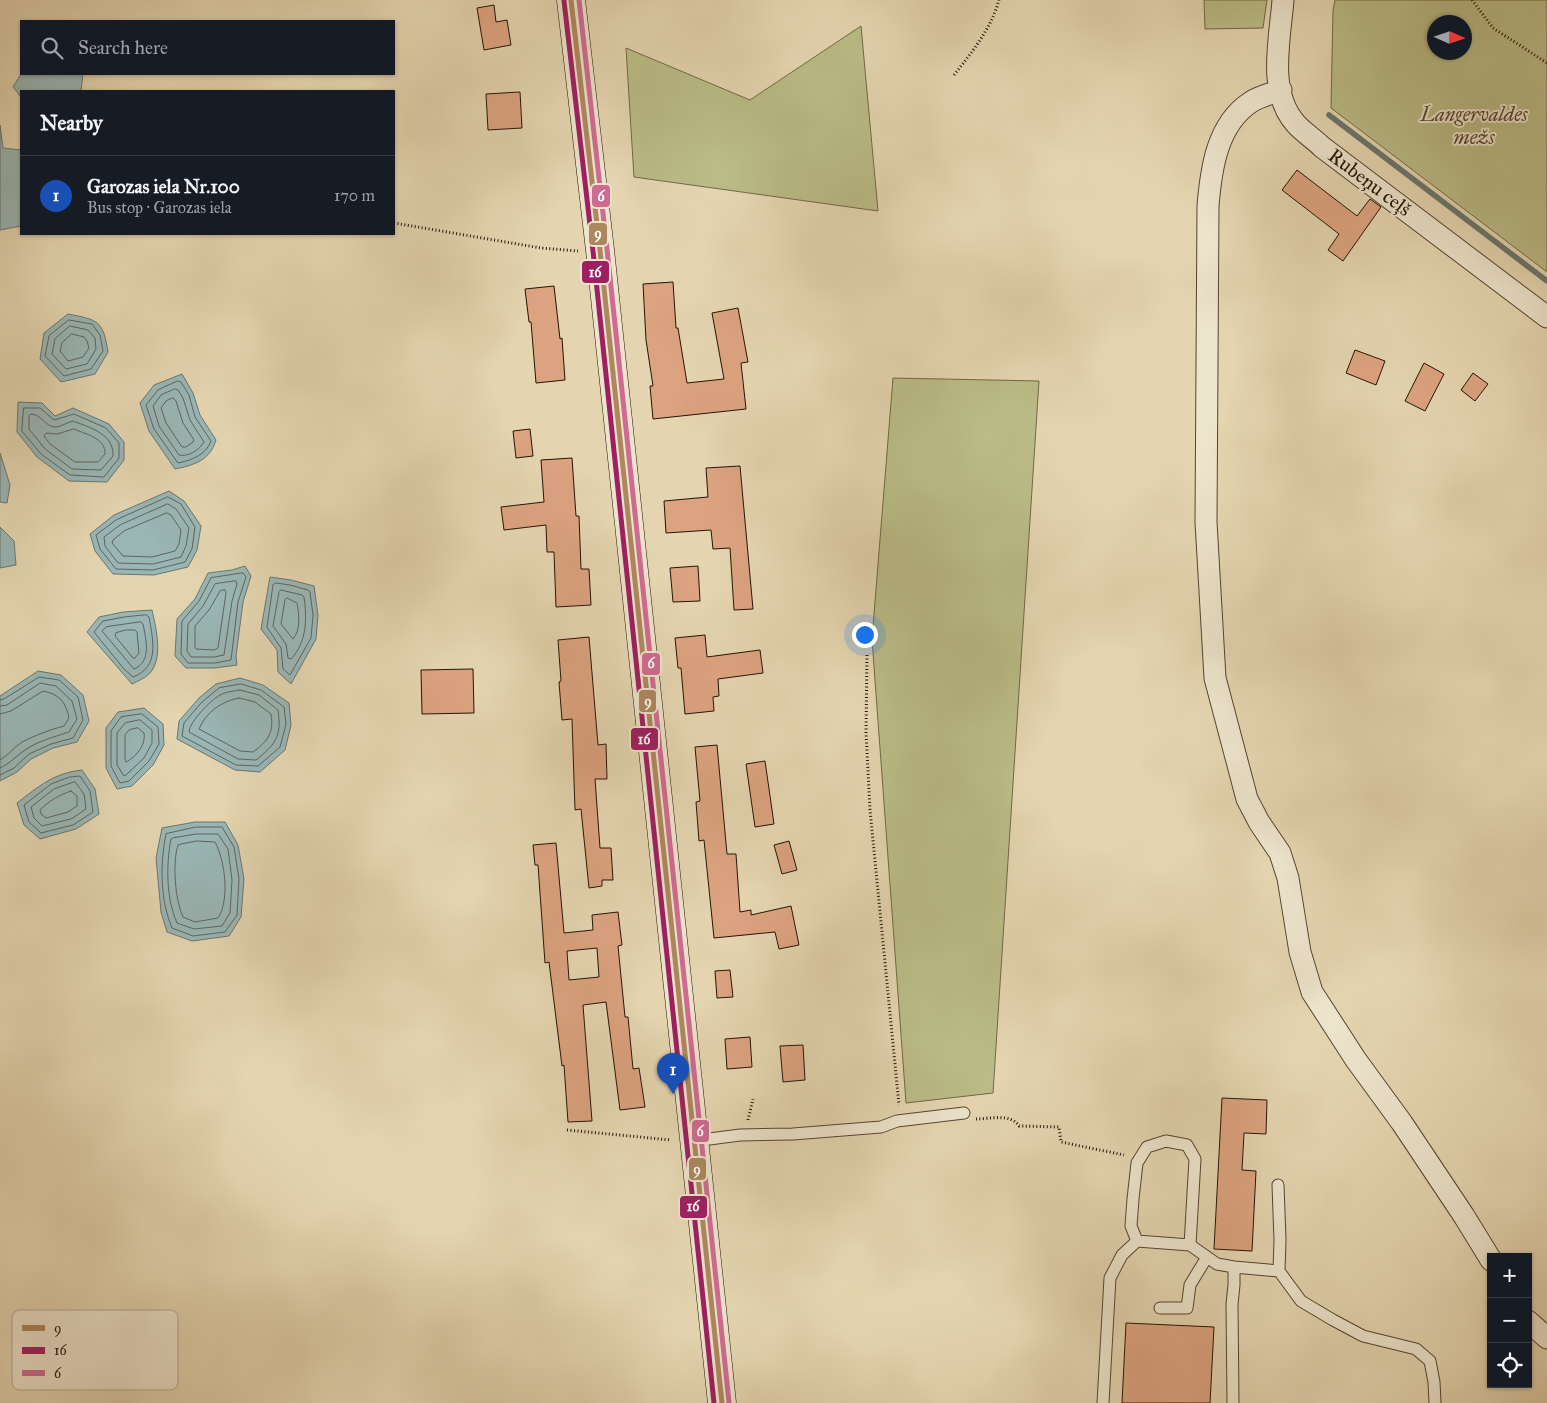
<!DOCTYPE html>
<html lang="en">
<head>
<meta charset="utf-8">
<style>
	:root { --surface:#171b24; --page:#242831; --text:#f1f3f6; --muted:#9ea1a6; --line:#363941; --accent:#1a73e8 }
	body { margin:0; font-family:"IM FELL Great Primer",serif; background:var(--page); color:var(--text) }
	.controls { position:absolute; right:15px; bottom:15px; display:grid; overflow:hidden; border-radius:0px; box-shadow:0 1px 4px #0004 }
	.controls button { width:45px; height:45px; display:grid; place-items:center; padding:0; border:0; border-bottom:1px solid var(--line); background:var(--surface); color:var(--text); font:25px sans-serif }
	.compass { position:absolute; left:1427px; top:15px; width:45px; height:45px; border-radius:50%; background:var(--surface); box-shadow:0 1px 4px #0004; rotate:93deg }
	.you { position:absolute; left:864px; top:634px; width:18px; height:18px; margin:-12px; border:4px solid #fff; border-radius:50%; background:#1a73e8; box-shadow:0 0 0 8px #1a73e833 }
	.badge { display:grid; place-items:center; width:32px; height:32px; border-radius:50%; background:var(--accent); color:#fff; font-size:16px; font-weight:700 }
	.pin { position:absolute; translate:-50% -41px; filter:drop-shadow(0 1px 2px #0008) }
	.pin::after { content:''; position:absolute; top:26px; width:18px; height:15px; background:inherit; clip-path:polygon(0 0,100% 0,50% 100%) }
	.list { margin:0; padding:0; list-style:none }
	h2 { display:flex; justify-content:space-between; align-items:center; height:65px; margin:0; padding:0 20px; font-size:21px }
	h2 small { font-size:16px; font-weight:400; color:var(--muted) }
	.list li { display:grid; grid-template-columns:32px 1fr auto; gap:15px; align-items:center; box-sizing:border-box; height:80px; padding:0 20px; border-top:1px solid var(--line) }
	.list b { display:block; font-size:19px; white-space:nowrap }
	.list p { margin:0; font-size:16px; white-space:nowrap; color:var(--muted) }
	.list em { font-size:16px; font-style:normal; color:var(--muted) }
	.icon { flex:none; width:28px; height:28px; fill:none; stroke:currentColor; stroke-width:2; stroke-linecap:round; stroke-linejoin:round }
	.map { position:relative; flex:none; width:1547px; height:1403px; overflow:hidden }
	.search { position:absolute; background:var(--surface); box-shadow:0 1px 4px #0004; left:20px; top:20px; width:375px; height:55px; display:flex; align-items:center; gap:12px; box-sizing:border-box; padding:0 18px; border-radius:0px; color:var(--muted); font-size:19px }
	.panel { position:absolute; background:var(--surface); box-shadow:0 1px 4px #0004; left:20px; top:90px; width:375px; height:145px; border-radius:0px }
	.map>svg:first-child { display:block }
</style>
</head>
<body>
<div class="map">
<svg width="1547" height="1403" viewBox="0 0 1547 1403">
	<rect width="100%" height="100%" fill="#e4d5b0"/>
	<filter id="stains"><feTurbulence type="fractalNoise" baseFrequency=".004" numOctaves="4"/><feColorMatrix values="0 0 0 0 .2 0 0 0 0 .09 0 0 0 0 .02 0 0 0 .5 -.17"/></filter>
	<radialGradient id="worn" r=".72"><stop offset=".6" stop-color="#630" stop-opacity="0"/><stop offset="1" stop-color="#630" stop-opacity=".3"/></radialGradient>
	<path fill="#babc87" stroke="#706847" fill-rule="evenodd" d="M1204 0H1267L1263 28 1205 29Z
		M1335 0H1547V272L1331 108 1333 11ZM1464 22V52H1434V22Z
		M861 26 878 211 634 177 626 48 750 100Z
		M893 378 1039 381 993 1093 906 1103 872 639Z"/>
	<path fill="#99b6b5" stroke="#6b756f" d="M21 74H83L81 91H21V97L13 87Z
		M0 125 3 148 21 150V226L0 230Z
		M68 314C98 320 103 320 108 352L95 374 61 382 40 359 44 333Z
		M182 374 193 393 200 415 216 440C210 460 195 465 175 469L149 431 140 403 154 385Z
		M18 402 42 403 55 416 73 408 109 424 124 442V460L107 482 69 481 37 457 17 432Z
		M0 453 10 485 7 503 0 502Z
		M169 491 184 501 201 526 197 550 188 567 154 575 113 574 95 551 90 534 114 515Z
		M0 527 14 541 16 565 0 568Z
		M245 566 251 576 243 602 236 656 237 665 215 668H186L175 656 177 619 195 599 208 573 232 570Z
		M270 577 291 580 314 586 318 615 316 639 291 684 278 672 277 650 261 629Z
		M152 610C156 628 164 659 149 674 145 678 138 681 132 684L87 632 99 617 123 612Z
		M38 671 61 675 83 695 89 721 77 742 53 748 31 759 17 772 0 781V696Z
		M240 678 263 685 289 703 291 725 285 750 260 772 235 770 177 739 179 721 199 698 216 684Z
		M144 708 163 724 164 745 153 765 132 786 117 789 106 768V728L118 712Z
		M82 770 95 789 99 814 76 829 40 839 24 825 17 803C39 786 54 773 82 770Z
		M195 822H225L238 845 244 879 241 917 229 936 192 941 167 932 161 912 156 858 162 828Z"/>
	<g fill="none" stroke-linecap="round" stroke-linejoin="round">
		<path stroke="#5f645e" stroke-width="1" d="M69 320 92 324 100 335 103 351 91 369 64 376 45 356 49 336Z
			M70 326 88 330 95 338 96 349 87 364 66 369 52 354 55 339Z
			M72 334 84 337 87 341 89 348 83 357 68 361 60 351 62 343Z
			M178 381 181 382 189 395 195 417 211 441C206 455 192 460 178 463L154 429 146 405 158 390Z
			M175 389 178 390 183 398 190 420 204 442C199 450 189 457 179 455L159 426 153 406 161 395Z
			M173 398 176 401 183 423 194 440 193 442 186 447H182L166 423 161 408 166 401Z
			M24 408H40L54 420 74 414 106 428 119 443V458L104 477 70 475 41 454 22 431Z
			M31 414C42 414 45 428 57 427 62 426 68 422 73 421 91 428 114 434 113 456L101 470 72 469 45 449 29 429V416Z
			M74 429C85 434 106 438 105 454L98 462H75L50 444 44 436 46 433 57 434Z
			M168 497 181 504 195 527 192 549 185 562 153 570 116 569 100 549 96 535 116 520Z
			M168 504 176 509 189 528 186 546 181 557 153 564 118 563 105 546 104 537 120 525Z
			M167 513 171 515 181 530 179 544 175 551 152 557 123 556 112 543 113 540 124 531Z
			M241 573H243L246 577 238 602 231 660 215 663H188L181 654 182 621 199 601 211 578Z
			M236 581 237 584 232 601 224 655 214 657H191L187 651 188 624 203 606 215 584Z
			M276 583 290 585 308 590 310 592 313 615 311 638 290 675 283 669 281 648 267 627 273 585Z
			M225 590 226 593 218 648 214 650 196 649 195 647V626L209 610 220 591Z
			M281 590 302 595 304 597C307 619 307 642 291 659L288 658 286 644 273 626 279 592Z
			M287 598 297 603C299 614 301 630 293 639L281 624 285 600Z
			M146 615 149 617C153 640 160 667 133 677L124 669 94 632 103 621 124 617Z
			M141 622 143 624C146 639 152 662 134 669L102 631 106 627Z
			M126 630H135L137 632 139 653 135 658H133L115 636 116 633Z
			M241 684 261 690 284 707 286 724 280 747 258 766 236 765 182 736 184 723 202 702 219 688Z
			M240 690 259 695 278 710C282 736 276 744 256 760L238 759 189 732C190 721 210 701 220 695 225 692 234 691 240 690Z
			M239 698 255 702 271 714C274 733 268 741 253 752L240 751 199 729C206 712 222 701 239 698Z
			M0 700 4 699 39 677 59 680 78 697 83 720 73 738 51 744 29 754 14 768 0 775
			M0 706 7 705 40 683 56 686 72 701 77 719 69 732C54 737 38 741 25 750 16 756 11 763 0 768
			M0 714 11 711 43 691C59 694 66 702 69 718L64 726C49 730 36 735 22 742 14 747 9 755 0 760
			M142 714 158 727 159 744 149 761 129 781 120 783 111 766V731L121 717Z
			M140 720 152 730V743L144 758 126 775 124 776 117 765V733L125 723Z
			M138 728 144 733C146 745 136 757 126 762L125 760V735L129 730Z
			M70 777 80 776 90 791 93 812 73 825 41 833 29 822 24 805 51 784Z
			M75 782 84 794 86 809 71 819 42 826 34 818 31 807 54 789Z
			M71 791 77 796V806L68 812 46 818 41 814 40 810C49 801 59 795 71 791Z
			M196 827H222L234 847 239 879 237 915 225 932 193 936 172 928C160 899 160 864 166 834Z
			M196 834H218L228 849 232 880 230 913 222 926 194 929 177 923C166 898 166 865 171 839L173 838Z
			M197 841 215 842C225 860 230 900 218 918L195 922 183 917C175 900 172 862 178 845Z"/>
		<path stroke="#6b756f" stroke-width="5.5" d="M1329 115 1547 281"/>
	</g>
	<path fill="#dca380" stroke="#251307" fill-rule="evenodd" d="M494 5 496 22 507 20 511 45 484 50 477 8Z
		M520 92 522 128 488 130 486 94Z
		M1297 170 1357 216 1370 199 1381 207 1343 261 1328 250 1339 234 1282 190Z
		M673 282 676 328H678L687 383 724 379 712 313 738 308 748 362 741 363 746 409 653 419 650 386H653L646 340 643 284Z
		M554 286 560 339 562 338 565 380 536 383 531 322H529L525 289Z
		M1355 350 1385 361 1376 385 1346 373Z
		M1424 363 1444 374 1425 411 1405 401Z
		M1473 373 1488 384 1475 401 1461 390Z
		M530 429 533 456 516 458 513 431Z
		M572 458 576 516H579L581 569H589L591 605 556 607 554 552H547L546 525 504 530 501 507 544 502 541 460Z
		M740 466 753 609 734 610 730 548 713 549 711 530 666 533 664 501 708 497 706 468Z
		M698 566 700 601 673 602 670 568Z
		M705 635 707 657 760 650 763 673 718 679 719 696 713 697 714 711 685 714 681 668H678L675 638Z
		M589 637 598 745 606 744 607 779H595L600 848H611L613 880H602V886L589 888 581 809 575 810 572 719 562 720 559 682 561 681 558 640Z
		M473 669 474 713 422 714 421 670Z
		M717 745 727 854H736L740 912 751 910V915L791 906 799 945 779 949 775 932 714 938 704 840 699 841 696 802 700 801 695 747Z
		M765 761 774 824 755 827 746 764Z
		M789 841 797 870 782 874 774 845Z
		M556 843 564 933 593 930 592 915 618 912 622 945 618 946 625 1017H628L633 1069 639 1068 645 1107 620 1110 606 1002 583 1005 592 1121 568 1122 564 1065 562 1066 549 962 545 963 538 865H535L533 845ZM597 948 599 977 569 980 567 951Z
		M730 970 733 997 717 998 715 971Z
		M750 1037 752 1067 727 1069 725 1039Z
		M803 1045 805 1080 783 1082 780 1046Z
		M1222 1098 1267 1100 1266 1134 1244 1133 1242 1170 1256 1171 1252 1251 1214 1249Z
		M1126 1323 1214 1327 1210 1403H1122Z"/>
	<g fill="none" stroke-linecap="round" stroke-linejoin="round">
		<g stroke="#554431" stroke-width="13">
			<path id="lane" d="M694 1141 740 1135 793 1134 881 1127 897 1121 964 1113
				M1278 1185 1280 1240 1279 1271 1301 1301 1333 1320 1363 1336 1416 1349 1430 1361 1434 1382 1435 1403
				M1190 1245 1137 1241 1131 1226 1133 1199 1137 1163 1147 1147 1166 1141 1187 1145 1195 1159 1190 1245 1217 1264 1234 1267 1279 1271
				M1160 1308H1187L1190 1285 1207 1257
				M1103 1403 1110 1278 1122 1255 1137 1241
				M1233 1403 1232 1304 1234 1285V1267"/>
		</g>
		<g stroke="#554431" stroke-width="23">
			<path id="street" d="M1283 0C1280 39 1267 92 1296 124 1303 132 1314 139 1322 147L1547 317
				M1281 90C1271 94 1260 96 1251 102 1217 124 1211 169 1208 206L1206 522 1215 678 1247 799 1259 822 1280 853 1288 878 1300 952 1312 992 1356 1060 1402 1123 1464 1216 1491 1260
				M1528 1321 1547 1338"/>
		</g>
		<g stroke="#251307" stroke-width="29">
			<path id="secondary" d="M571 0 600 250 722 1403"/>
		</g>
		<path stroke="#251307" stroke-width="3" stroke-dasharray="1 2.5" stroke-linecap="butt" d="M1472 0 1493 28 1547 63
			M954 75C972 52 991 29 999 0
			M394 223 541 248 578 251
			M867 655 866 732 870 810 899 1105
			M976 1119C990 1119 1011 1113 1019 1126L1059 1127 1061 1142 1124 1155
			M748 1120 753 1099
			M567 1130 671 1140"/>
		<use href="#lane" stroke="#ede4cc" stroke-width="11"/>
		<use href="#street" stroke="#ede4cc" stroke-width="21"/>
		<use href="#secondary" stroke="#ede4cc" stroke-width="28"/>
		<g stroke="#ede4cc" stroke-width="9">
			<path id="bus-1" d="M571 0 600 250 722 1403"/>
		</g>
		<g stroke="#ede4cc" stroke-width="9">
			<path id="bus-2" d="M564 1 593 251 714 1403"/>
		</g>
		<g stroke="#ede4cc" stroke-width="9">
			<path id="bus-3" d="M579 0 607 249 729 1402"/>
		</g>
		<use href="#bus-1" stroke="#ad875e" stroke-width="5"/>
		<use href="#bus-2" stroke="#9e1f62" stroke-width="5"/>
		<use href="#bus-3" stroke="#cf6b92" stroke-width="5"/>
	</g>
	<g text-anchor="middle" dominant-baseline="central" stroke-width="4" stroke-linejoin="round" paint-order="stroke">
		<g font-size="20" font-style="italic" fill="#52462d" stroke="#ede4cc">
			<text x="1474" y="114">Langervaldes<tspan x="1474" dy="23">mežs</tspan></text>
		</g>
		<g font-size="20" fill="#251307" stroke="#ede4cc">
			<text transform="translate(1370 182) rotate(37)">Rubeņu ceļš</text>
		</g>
	</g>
	<rect x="12" y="1310" width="166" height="80" rx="8" fill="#ede4cc" stroke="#b1a591" stroke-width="1"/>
	<rect x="22" y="1325" width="23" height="6" fill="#ad875e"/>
	<rect x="22" y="1347" width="23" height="7" fill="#9e1f62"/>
	<rect x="22" y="1370" width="23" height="6" fill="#cf6b92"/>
	<g font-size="14" fill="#251307">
		<text x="54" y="1333">9</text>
		<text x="54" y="1355">16</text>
		<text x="54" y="1378">6</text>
	</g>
	<g stroke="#ede4cc" stroke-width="2">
		<rect x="591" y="184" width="20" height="24" rx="5" fill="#cf6b92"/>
		<rect x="588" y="222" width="20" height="24" rx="5" fill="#ad875e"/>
		<rect x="581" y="260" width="29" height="24" rx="5" fill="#9e1f62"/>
		<rect x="641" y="652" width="20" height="24" rx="5" fill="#cf6b92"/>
		<rect x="638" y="689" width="19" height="24" rx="5" fill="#ad875e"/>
		<rect x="630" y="727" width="29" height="24" rx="5" fill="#9e1f62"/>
		<rect x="691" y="1119" width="19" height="24" rx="5" fill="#cf6b92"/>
		<rect x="688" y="1157" width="19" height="24" rx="5" fill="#ad875e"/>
		<rect x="679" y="1195" width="29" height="24" rx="5" fill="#9e1f62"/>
	</g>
	<g font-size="14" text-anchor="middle" font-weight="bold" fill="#fff">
		<text x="601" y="201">6</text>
		<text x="598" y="238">9</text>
		<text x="595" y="277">16</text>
		<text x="651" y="668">6</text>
		<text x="648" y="706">9</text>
		<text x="644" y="744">16</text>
		<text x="700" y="1136">6</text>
		<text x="697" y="1174">9</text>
		<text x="693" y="1211">16</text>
	</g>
	<rect width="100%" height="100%" filter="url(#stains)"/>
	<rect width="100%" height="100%" fill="url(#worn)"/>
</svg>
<div class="controls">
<button>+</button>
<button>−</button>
<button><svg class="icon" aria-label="locate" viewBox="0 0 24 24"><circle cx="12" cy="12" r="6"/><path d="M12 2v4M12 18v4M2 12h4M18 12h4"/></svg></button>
</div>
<svg class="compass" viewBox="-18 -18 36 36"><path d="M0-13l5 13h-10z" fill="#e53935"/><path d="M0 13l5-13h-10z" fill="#9ea1a6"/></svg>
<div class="you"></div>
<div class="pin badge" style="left:673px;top:1094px;background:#1a4fb4">1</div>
<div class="search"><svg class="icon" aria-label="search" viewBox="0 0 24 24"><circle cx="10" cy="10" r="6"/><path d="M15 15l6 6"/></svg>Search here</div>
<section class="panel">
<h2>Nearby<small></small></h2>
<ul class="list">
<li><span class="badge" style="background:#1a4fb4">1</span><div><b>Garozas iela Nr.100</b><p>Bus stop · Garozas iela</p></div><em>170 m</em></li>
</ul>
</section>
</div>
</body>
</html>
